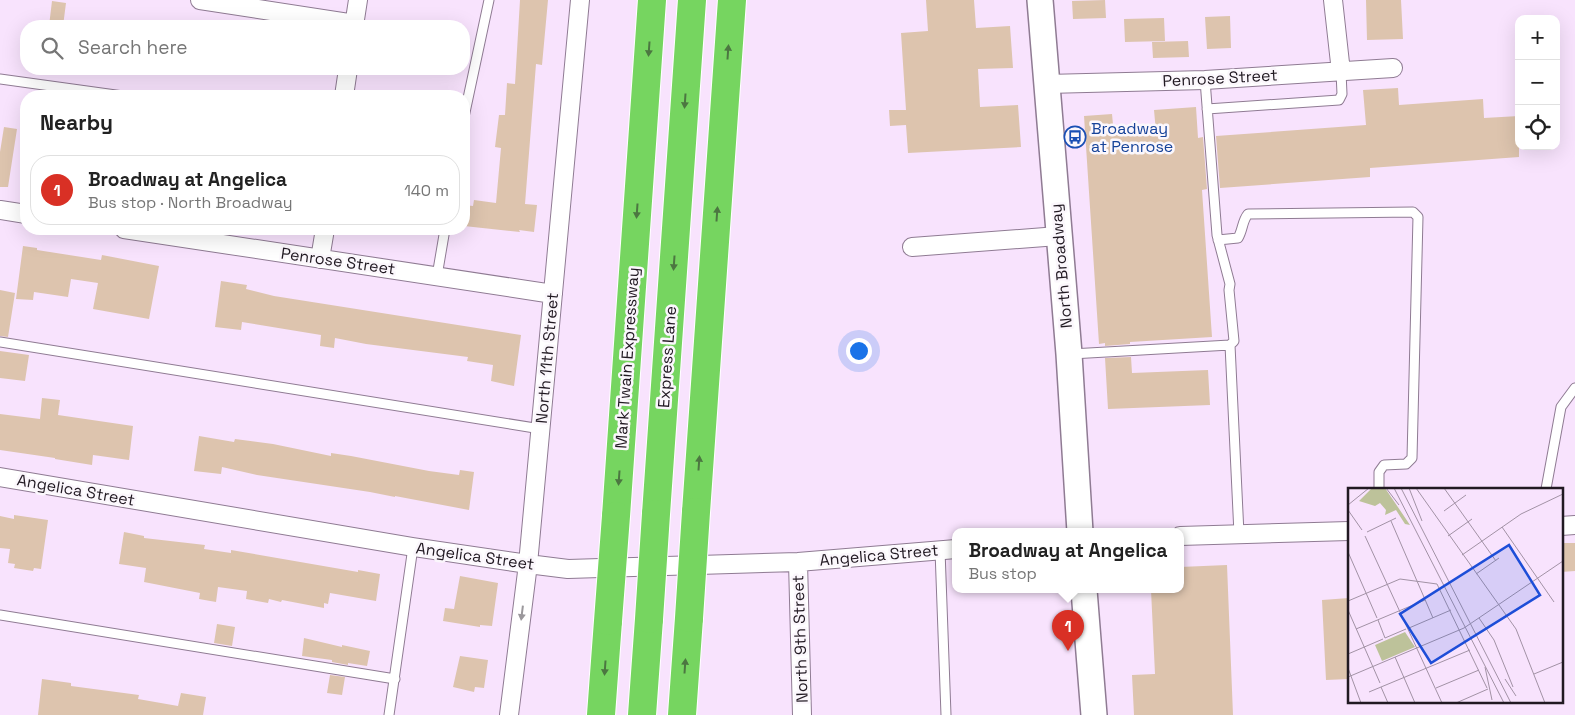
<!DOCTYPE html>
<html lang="en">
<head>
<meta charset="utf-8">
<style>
	:root { --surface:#fff; --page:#f2f2f2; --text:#222; --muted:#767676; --line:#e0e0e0; --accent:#d93025 }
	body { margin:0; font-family:"Space Grotesk",sans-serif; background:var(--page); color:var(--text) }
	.controls { position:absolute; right:15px; top:15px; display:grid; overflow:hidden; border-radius:10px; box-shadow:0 5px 20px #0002 }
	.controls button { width:45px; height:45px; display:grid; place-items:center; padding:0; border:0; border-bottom:1px solid var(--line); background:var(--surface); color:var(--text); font:25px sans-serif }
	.you { position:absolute; left:858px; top:350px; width:18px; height:18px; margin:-12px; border:4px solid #fff; border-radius:50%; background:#1a73e8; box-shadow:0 0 0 8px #1a73e833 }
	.badge { display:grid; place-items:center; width:32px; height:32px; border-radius:50%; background:var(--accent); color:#fff; font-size:16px; font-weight:700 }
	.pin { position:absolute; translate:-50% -41px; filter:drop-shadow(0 1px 2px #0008) }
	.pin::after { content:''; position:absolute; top:26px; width:18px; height:15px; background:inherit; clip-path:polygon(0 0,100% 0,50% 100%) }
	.popup { position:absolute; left:952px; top:528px; width:232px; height:65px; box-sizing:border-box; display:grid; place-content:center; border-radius:10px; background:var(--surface); filter:drop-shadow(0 1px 4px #0005); font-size:16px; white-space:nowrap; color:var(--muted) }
	.popup b { font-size:19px; color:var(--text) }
	.popup::after { content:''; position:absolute; left:50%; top:100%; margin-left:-10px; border:10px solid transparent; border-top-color:var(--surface) }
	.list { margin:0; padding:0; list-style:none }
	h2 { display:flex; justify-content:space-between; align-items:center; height:65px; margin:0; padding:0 20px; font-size:21px }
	h2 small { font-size:16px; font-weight:400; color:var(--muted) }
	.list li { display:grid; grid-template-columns:32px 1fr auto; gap:15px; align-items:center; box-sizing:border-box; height:70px; margin:0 10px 10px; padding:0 10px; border:1px solid var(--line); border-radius:20px }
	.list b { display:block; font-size:19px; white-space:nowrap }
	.list p { margin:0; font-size:16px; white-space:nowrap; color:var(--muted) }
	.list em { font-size:16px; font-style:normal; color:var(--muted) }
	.icon { flex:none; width:28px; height:28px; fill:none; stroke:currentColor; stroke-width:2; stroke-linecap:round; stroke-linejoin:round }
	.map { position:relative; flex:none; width:1575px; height:715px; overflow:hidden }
	.search { position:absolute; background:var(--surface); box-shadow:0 5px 20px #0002; left:20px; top:20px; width:450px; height:55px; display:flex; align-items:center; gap:12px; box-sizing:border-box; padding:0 18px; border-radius:20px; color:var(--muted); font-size:19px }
	.panel { position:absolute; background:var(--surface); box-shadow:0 5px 20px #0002; left:20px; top:90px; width:450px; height:145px; border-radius:20px }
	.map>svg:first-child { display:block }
</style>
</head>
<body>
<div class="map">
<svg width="1575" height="715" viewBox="0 0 1575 715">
	<rect width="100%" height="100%" fill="#f8e3fd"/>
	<path fill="#ddc4ae" d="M520 0H548L542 65 536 64 525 204 537 205 534 232 519 230 520 232 464 226V205L473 206 474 200 496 203 501 148 495 147 499 115H505L507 83 515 84Z
		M926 0H974L976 28 1010 26 1013 68 978 69 980 107 1018 105 1021 147 908 153 906 125 890 126 889 110H906L901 33 928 31Z
		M1105 0 1106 18 1073 19 1072 1Z
		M1366 0H1401L1403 39 1367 40Z
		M52 1 66 3 63 26H49Z
		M1230 16 1231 48 1207 49 1205 17Z
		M1164 18 1165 41 1125 42 1124 19Z
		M1188 41 1189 57 1153 58 1152 42Z
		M1398 88 1399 105 1483 99 1484 118 1519 116V157L1370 168V177L1220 188 1216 136 1366 125 1363 90Z
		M1196 107 1198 138 1203 137 1207 189 1202 190 1212 337 1130 342V344L1105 346V343L1099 344 1084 116 1112 114 1114 135 1156 132 1154 110Z
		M4 127 17 129 8 187H0V152Z
		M23 246 37 248V250L101 260 102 255 159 266 149 319 93 309 98 283 71 279 68 297 34 292 33 300 16 299Z
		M221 281 247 285 246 289 274 296 521 335 514 386 491 381 493 365 467 361 468 357 366 344 335 338 334 348 320 346 321 335 242 322 241 330 215 327Z
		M0 290 15 293 8 337 0 336Z
		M0 351 29 355 25 381 0 378Z
		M1131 357 1132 373 1208 370 1210 405 1108 409 1105 358Z
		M42 398 60 400 58 415 133 426 129 460 93 455 92 465 55 459V458L0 450V414L40 419Z
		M199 436 234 442 235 439 273 444 331 456V453L351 456 429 471 459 475 460 470 474 472 469 510 395 496V497L370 492 257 475 222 467 221 474 194 471Z
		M14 515 48 520 41 569 34 568 33 571 14 568 15 564 8 563 10 549 0 548V516L14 519Z
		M124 532 144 536V538L205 545 204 549 231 553V550L358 572V570L380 574 376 601 330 593 328 604 324 603V608L282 600 281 602 269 599 268 603 246 599 247 591 218 587 216 602 199 599 200 593 144 582 146 568 119 564Z
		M1561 543H1575V571L1561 572Z
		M1227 565 1233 715H1134L1132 675 1155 674 1151 590H1180V567Z
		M460 576 498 583 492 626 480 625V627L443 621 445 608 454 609Z
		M1349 598V679L1326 680 1322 600Z
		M217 624 235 627 232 646 214 643Z
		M304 638 342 647V645L370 651 367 666 348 663V665L332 662V660L302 656Z
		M460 656 488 660 484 688 475 687 474 692 453 687Z
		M330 675 345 677 342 695 327 693Z
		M42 679 71 683V686L139 695 138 699 178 706 181 693 206 697 203 715H38Z"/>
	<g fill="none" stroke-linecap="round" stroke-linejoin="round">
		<g stroke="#8f7b93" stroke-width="11">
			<path id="service" d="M0 79 123 96
				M1205 80 1217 235 1230 284 1229 290 1234 341 1230 345
				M1207 109 1339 100 1342 94 1341 72
				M464 117 489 0
				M1218 240 1238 238C1243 230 1242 221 1248 214L1413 212 1418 217 1412 458 1406 464 1384 465 1379 472V489
				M437 276 445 229
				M0 342 541 429
				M1071 354 1230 345 1239 534
				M1546 489 1561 407 1575 388
				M940 550 946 715
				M0 615 395 679
				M389 715 413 547"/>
		</g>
		<g stroke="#8f7b93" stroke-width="20">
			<path id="minor" d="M200 0 355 24
				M1333 0 1341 72
				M354 26 358 0
				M1047 84 1205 80 1393 68
				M344 96 348 69
				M0 210 26 214
				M124 229 553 294
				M912 247 1058 236
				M320 259 325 229
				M0 477 413 547 528 564 568 569 798 562 956 549
				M1561 526 1575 525
				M1180 536 1349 531
				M798 562 802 715
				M509 715 528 564 580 0"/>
		</g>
		<g stroke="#8f7b93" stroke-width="28">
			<path id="secondary" d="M1040 0 1069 354 1080 532
				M1084 590 1094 715"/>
		</g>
		<g stroke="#fff" stroke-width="30">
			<path id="motorway" d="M696 512 732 0
				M656 514 692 0
				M616 516 652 0
				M601 715 608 621
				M642 715 649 619
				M682 715 689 618"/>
		</g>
		<use href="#service" stroke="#fff" stroke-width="9"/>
		<use href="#minor" stroke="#fff" stroke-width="18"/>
		<use href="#secondary" stroke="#fff" stroke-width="25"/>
		<use href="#motorway" stroke="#76d560" stroke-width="28"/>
		<g stroke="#fff" stroke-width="30" stroke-linecap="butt">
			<path id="motorway-bridge" d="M689 618 696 512
				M649 619 656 514
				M608 621 616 516"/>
		</g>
		<use href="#motorway-bridge" stroke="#76d560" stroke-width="28"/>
	</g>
	<defs><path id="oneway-solid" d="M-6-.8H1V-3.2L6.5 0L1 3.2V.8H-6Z" transform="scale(1.25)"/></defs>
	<g fill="#4c7741">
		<use href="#oneway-solid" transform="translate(649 49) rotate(94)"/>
		<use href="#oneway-solid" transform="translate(728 52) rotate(-86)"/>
		<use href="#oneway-solid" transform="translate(685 101) rotate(94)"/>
		<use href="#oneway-solid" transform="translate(637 211) rotate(94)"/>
		<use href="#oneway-solid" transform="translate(717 214) rotate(-86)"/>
		<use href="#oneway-solid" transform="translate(674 263) rotate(94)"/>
		<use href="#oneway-solid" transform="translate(699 463) rotate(-86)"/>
		<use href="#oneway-solid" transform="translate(619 478) rotate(94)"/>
		<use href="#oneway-solid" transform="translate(685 666) rotate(-86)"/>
		<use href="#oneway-solid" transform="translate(605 668) rotate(94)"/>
	</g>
	<use fill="#9b989c" href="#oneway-solid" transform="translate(522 613) rotate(97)"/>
	<defs>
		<g id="bus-ring" transform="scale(1.125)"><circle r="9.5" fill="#fbf7fc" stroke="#1a4fb4" stroke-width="1.5"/><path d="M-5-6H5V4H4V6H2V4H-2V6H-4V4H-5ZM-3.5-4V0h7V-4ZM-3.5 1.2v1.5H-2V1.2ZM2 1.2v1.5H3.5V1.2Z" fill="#1a4fb4"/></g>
	</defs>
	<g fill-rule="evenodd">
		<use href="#bus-ring" x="1075" y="137"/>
	</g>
	<g text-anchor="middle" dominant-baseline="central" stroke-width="5" stroke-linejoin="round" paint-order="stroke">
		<g font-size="16" fill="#211922" stroke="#fbf7fc">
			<text transform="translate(1220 78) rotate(-3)">Penrose Street</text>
			<text transform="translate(338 261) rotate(8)">Penrose Street</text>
			<text transform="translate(1061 266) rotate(-95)">North Broadway</text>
			<text transform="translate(667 357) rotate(-86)">Express Lane</text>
			<text transform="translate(547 358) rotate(-85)">North 11th Street</text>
			<text transform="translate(627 358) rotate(-86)">Mark Twain Expressway</text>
			<text transform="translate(76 490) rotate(10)">Angelica Street</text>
			<text transform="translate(879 555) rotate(-5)">Angelica Street</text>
			<text transform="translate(475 556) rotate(8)">Angelica Street</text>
			<text transform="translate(800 639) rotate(-92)">North 9th Street</text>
		</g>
		<g font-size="16" fill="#164399" stroke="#fbf7fc" text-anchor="start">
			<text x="1091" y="128">Broadway<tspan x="1091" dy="18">at Penrose</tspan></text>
		</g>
	</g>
	<g transform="translate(1348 488)">
		<rect width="215" height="215" fill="#f8e3fd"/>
		<path d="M24 0H37L62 37 57 36 48 22 37 27 38 22 32 15 27 18 11 13ZM57 144 67 159 34 173 27 157Z" fill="#bdc29a"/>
		<path fill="none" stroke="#a292a5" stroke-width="1" d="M38 0 51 17M46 0 156 215M53 0 163 215M61 0 74 33M68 0 168 141 197 215M96 0 148 73M0 17 21 0M0 22 14 42M96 23 118 7M43 33 85 130M154 39 206 114M19 44 48 30M17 48 94 215M100 48 124 31M0 64 29 130M114 67 173 26 215 6M128 86 151 70M0 113 52 91 89 96 139 200M0 122 32 195M131 130 146 152 165 199M30 132 37 150 58 141M61 140 103 122M8 141 77 112M0 166 35 151M47 169 67 215M137 179 144 212M0 180 13 215M186 186 215 174M0 189 116 140 215 73M157 191 168 208M33 199 40 215M88 200 131 182M21 204 122 162M108 215 140 201"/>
		<path fill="#1d4ed8" fill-opacity="0.15" stroke="#1d4ed8" stroke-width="2.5" d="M161 57 192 107 83 175 52 126Z"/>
		<rect width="215" height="215" fill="none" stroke="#211922" stroke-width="2.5"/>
	</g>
</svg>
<div class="controls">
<button>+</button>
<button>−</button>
<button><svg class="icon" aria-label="locate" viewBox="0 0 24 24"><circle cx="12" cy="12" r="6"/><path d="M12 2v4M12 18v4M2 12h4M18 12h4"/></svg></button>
</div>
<div class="you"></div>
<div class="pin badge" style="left:1068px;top:651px">1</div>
<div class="popup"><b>Broadway at Angelica</b>Bus stop</div>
<div class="search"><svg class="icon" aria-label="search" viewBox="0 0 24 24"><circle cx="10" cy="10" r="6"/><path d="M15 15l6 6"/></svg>Search here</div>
<section class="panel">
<h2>Nearby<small></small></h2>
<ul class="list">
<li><span class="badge">1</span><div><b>Broadway at Angelica</b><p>Bus stop · North Broadway</p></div><em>140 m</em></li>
</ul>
</section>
</div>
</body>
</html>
